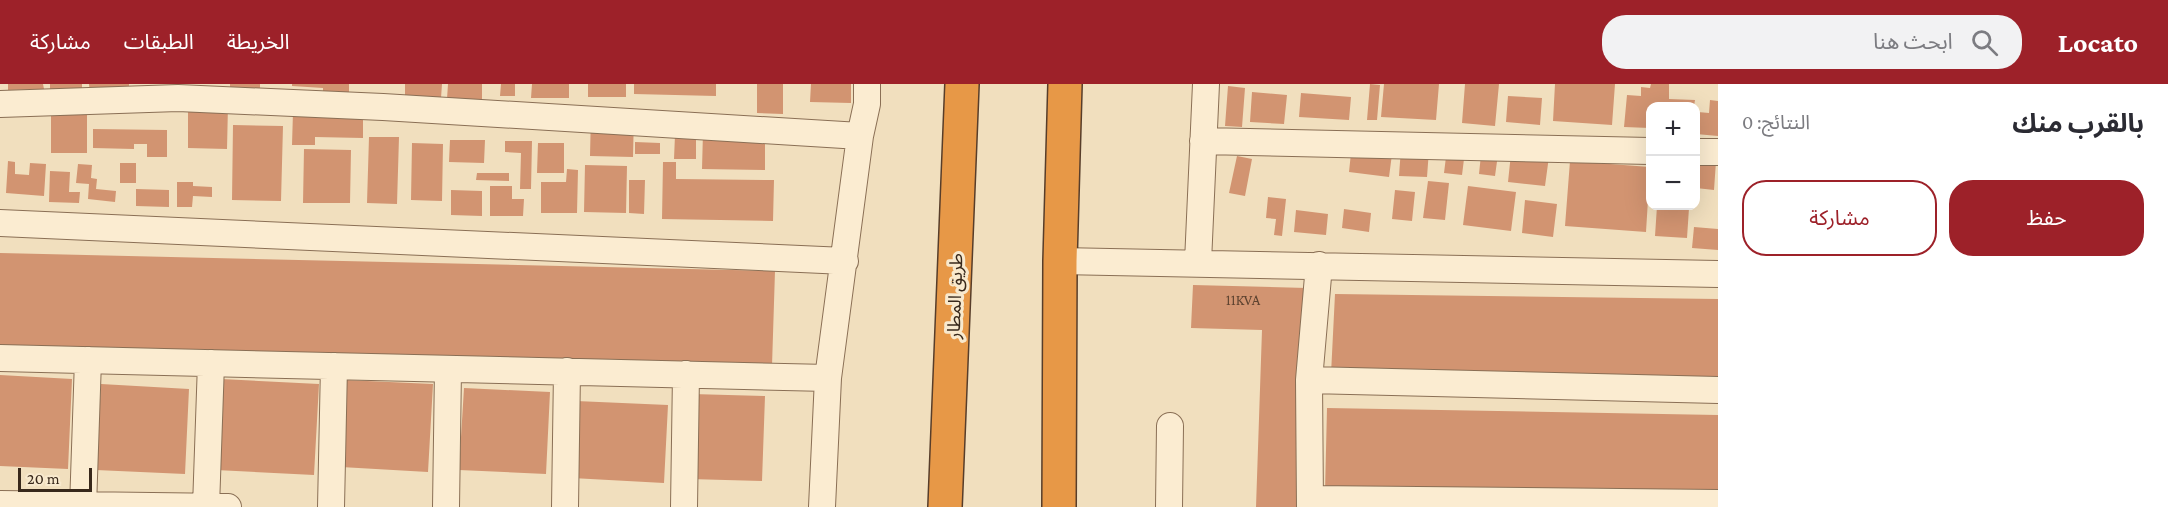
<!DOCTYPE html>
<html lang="ar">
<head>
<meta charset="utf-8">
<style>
	:root { --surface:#fff; --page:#f2f2f3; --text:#2b2b33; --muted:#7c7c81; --line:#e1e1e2; --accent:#9d2129 }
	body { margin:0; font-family:"Crimson Pro","Noto Sans Arabic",serif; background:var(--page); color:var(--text); direction:rtl }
	.controls { position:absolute; right:18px; top:18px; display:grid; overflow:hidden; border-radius:12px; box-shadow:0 6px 24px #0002 }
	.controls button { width:54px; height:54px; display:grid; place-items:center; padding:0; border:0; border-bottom:2px solid var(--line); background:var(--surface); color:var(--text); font:30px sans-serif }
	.scale { position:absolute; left:18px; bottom:15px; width:74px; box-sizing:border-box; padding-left:6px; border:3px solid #38281b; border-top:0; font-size:16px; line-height:21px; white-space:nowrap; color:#38281b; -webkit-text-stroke:4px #f8e9ce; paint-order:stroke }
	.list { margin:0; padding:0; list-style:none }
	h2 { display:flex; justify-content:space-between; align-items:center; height:78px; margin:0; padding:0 24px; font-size:26px }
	h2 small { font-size:20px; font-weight:400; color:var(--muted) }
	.actions { display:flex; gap:12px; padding:18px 24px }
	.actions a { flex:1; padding:14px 0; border:2px solid var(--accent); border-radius:24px; text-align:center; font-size:21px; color:var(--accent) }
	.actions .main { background:var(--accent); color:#fff }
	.icon { flex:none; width:33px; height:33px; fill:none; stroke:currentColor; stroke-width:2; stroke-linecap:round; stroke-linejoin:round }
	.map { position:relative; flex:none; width:1718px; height:423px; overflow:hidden; direction:ltr }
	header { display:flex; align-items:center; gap:36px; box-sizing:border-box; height:84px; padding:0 30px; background:var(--accent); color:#fff }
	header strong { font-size:28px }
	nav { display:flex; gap:33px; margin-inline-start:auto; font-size:21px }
	.search { width:420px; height:54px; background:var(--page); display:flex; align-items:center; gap:15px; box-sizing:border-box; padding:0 21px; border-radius:24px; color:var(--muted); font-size:22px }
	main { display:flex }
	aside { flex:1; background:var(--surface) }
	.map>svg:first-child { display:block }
</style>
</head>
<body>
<header>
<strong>Locato</strong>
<div class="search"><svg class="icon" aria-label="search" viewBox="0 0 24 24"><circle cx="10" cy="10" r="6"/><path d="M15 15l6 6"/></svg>ابحث هنا</div>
<nav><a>الخريطة</a><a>الطبقات</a><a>مشاركة</a></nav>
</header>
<main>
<aside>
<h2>بالقرب منك<small>النتائج: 0</small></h2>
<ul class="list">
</ul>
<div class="actions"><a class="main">حفظ</a><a>مشاركة</a></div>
</aside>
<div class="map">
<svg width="1718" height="423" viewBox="0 0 1718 423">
	<rect width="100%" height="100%" fill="#f1dfbe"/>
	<path fill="#d29471" d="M8 0H43L44 5 8 6Z
		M50 0H82V9H50Z
		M89 0H129V10L90 12Z
		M230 0H260V6H230Z
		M292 0H349V8H323V4L292 2Z
		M405 0H442L441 14H405Z
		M448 0H482V16L447 15Z
		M501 0H515V12H500Z
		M532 0H569V14H531Z
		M588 0H626V13H588Z
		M634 0H716V12L634 10Z
		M757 0H783V30L757 29Z
		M811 0H851V19L810 18Z
		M1370 0 1380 1 1377 36H1367Z
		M1384 0H1439L1436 36 1381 33Z
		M1465 0H1499L1495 42 1462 39Z
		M1555 0H1615L1612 41 1553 37Z
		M1651 0H1669V15L1695 16 1694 22H1650V44L1624 43 1627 11 1641 12V3L1650 4Z
		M1228 2 1245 4 1242 43 1225 42Z
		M1252 8 1287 11 1284 40 1250 38Z
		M1301 9 1351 13 1349 36 1299 33Z
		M1508 12 1542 14 1540 41 1506 38Z
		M1710 16 1718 17V52L1696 50 1698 28 1709 29Z
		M188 20 228 21 227 65 188 64Z
		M51 27H87V69H51Z
		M293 28 363 29V54L315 53V61H292Z
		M591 29 634 30 633 73 590 72Z
		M233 41 283 42 281 117 232 116Z
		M93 45 167 46V73H147V60H134V65L93 64Z
		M703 48H765V86L702 85Z
		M1353 50 1394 55 1389 93 1349 88Z
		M675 51H696V75H674Z
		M369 53H399L397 120 367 119Z
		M450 56H485L484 79 449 78Z
		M505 57H532L531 105H520L521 69 505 68Z
		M635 58 660 59V70H635Z
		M412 59 443 60 442 117 411 116Z
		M538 59H564V89H537Z
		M1512 60 1550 65 1545 102 1508 98Z
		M1482 61 1499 63 1495 92 1479 90Z
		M1696 62 1717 63 1714 106 1696 104Z
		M1401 64 1429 66 1427 93 1399 92Z
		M304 65 351 66 350 119H303Z
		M1237 72 1252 75 1245 112 1229 109Z
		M1446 73 1464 75 1462 91 1444 89Z
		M8 77 15 78V90L29 91 30 79 46 80 44 112 6 109Z
		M1570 77 1650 83 1646 148 1565 142Z
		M663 78H676V95L774 96 773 137 662 135Z
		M120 79H136V99H120Z
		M78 80 92 81 91 94 97 95 96 105 116 107 115 118 88 115 89 100 76 99Z
		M585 81 627 82 626 129 584 128Z
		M567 85 578 86 577 129H541V98H566Z
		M50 87 70 88 69 108H80L79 119 49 118Z
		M477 89H509V97L476 96Z
		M629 96H645L644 130 629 129Z
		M1428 97 1449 99 1445 136 1423 134Z
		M177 98H193V102L212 103V113L193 112 192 123H177Z
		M490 102H512V115H524L523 132H490Z
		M1468 102 1516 108 1511 147 1463 141Z
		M136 105 169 106V123L136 122Z
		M451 106 482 107V132L451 131Z
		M1395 106 1415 108 1412 137 1392 135Z
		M1268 113 1286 115 1282 152 1274 151 1276 135 1266 134Z
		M1525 116 1557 120 1553 153 1522 149Z
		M1657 122 1689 124 1687 154 1655 152Z
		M1344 125 1371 129 1369 148 1342 144Z
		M1296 126 1328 130 1326 151 1294 148Z
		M1694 143 1718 145V166L1692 164Z
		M0 169 775 187 772 282 0 264Z
		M1193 201 1307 204 1300 423H1256L1262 246 1191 244Z
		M1335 210 1718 215V298L1331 290Z
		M0 291 72 295 68 385 0 382Z
		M221 295 319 300 314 391 216 386Z
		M345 296 433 300 428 388 341 383Z
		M101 300 189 305 185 390 96 386Z
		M464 304 550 308 546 390 459 386Z
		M692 310 765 312 762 397 689 395Z
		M576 317 668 321 664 399 572 394Z
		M1327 324 1718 331V414L1325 408Z"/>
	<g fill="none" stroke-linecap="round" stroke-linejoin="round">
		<g stroke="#8a6f55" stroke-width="28">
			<path id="minor" d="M0 20 178 14 383 23 860 52
				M1203 57 1650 67
				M1696 68H1718
				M0 139 845 177
				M1060 177 1718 190
				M1198 178 1206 0
				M0 274 828 294
				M1309 296 1718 306
				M1310 415 1718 419
				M0 420 228 423
				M83 423 88 276
				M206 423 211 279
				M331 423 334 282
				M446 423 448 285
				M565 423 567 287
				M684 423 686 290
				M822 423 828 294 860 52 867 20V0
				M1169 423 1170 342
				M1310 423 1309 296 1319 181"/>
		</g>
		<g stroke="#573d2a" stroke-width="36">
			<path id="highway" d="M945 423 962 0
				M1059 423 1060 177 1065 0"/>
		</g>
		<use href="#minor" stroke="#fbecd1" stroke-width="26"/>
		<use href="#highway" stroke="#e79847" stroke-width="33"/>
	</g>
	<g text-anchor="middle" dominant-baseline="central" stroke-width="6" stroke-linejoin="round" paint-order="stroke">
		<g font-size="15" fill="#5e4330">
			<text x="1243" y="216">11KVA</text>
		</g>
		<g font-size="18" fill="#38281b" stroke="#f8e9ce">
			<text transform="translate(955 212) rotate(-88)">طريق المطار</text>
		</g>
	</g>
</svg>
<div class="controls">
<button>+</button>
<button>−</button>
</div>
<div class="scale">20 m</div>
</div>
</main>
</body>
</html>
